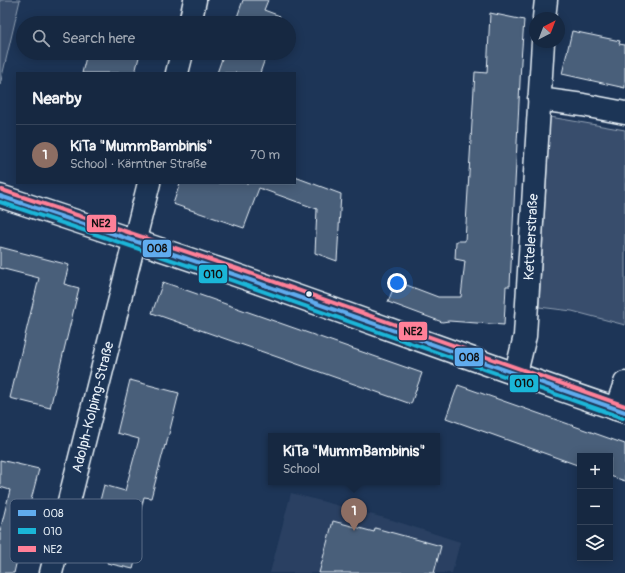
<!DOCTYPE html>
<html lang="en">
<head>
<meta charset="utf-8">
<style>
	:root { --surface:#162841; --page:#23344c; --text:#f1f3f6; --muted:#9ea6b1; --line:#35445a; --accent:#ffd166 }
	body { margin:0; font-family:Pangolin,sans-serif; background:var(--page); color:var(--text) }
	.controls { position:absolute; right:12px; bottom:12px; display:grid; overflow:hidden; border-radius:0px; box-shadow:0 2px 10px #0003 }
	.controls button { width:36px; height:36px; display:grid; place-items:center; padding:0; border:0; border-bottom:1px solid var(--line); background:var(--surface); color:var(--text); font:20px sans-serif }
	.compass { position:absolute; left:529px; top:12px; width:36px; height:36px; border-radius:50%; background:var(--surface); box-shadow:0 2px 10px #0003; rotate:42deg }
	.you { position:absolute; left:397px; top:283px; width:14px; height:14px; margin:-10px; border:3px solid #fff; border-radius:50%; background:#1a73e8; box-shadow:0 0 0 6px #1a73e833 }
	.badge { display:grid; place-items:center; width:26px; height:26px; border-radius:50%; background:var(--accent); color:#fff; font-size:13px; font-weight:700 }
	.pin { position:absolute; translate:-50% -33px; filter:drop-shadow(0 1px 2px #0008) }
	.pin::after { content:''; position:absolute; top:21px; width:14px; height:12px; background:inherit; clip-path:polygon(0 0,100% 0,50% 100%) }
	.popup { position:absolute; left:268px; top:433px; width:172px; height:52px; box-sizing:border-box; display:grid; place-content:center; border-radius:0px; background:var(--surface); filter:drop-shadow(0 1px 3px #0005); font-size:13px; white-space:nowrap; color:var(--muted) }
	.popup b { font-size:15px; color:var(--text) }
	.popup::after { content:''; position:absolute; left:50%; top:100%; margin-left:-8px; border:8px solid transparent; border-top-color:var(--surface) }
	.list { margin:0; padding:0; list-style:none }
	h2 { display:flex; justify-content:space-between; align-items:center; height:52px; margin:0; padding:0 16px; font-size:17px }
	h2 small { font-size:13px; font-weight:400; color:var(--muted) }
	.list li { display:grid; grid-template-columns:26px 1fr auto; gap:12px; align-items:center; box-sizing:border-box; height:60px; padding:0 16px; border-top:1px solid var(--line) }
	.list b { display:block; font-size:15px; white-space:nowrap }
	.list p { margin:0; font-size:13px; white-space:nowrap; color:var(--muted) }
	.list em { font-size:13px; font-style:normal; color:var(--muted) }
	.icon { flex:none; width:22px; height:22px; fill:none; stroke:currentColor; stroke-width:2; stroke-linecap:round; stroke-linejoin:round }
	.map { position:relative; flex:none; width:625px; height:573px; overflow:hidden }
	.search { position:absolute; background:var(--surface); box-shadow:0 2px 10px #0003; left:16px; top:16px; width:280px; height:44px; display:flex; align-items:center; gap:10px; box-sizing:border-box; padding:0 14px; border-radius:22px; color:var(--muted); font-size:15px }
	.panel { position:absolute; background:var(--surface); box-shadow:0 2px 10px #0003; left:16px; top:72px; width:280px; height:112px; border-radius:0px }
	.map>svg:first-child { display:block }
</style>
</head>
<body>
<div class="map">
<svg width="625" height="573" viewBox="0 0 625 573">
	<rect width="100%" height="100%" fill="#1d3557"/>
	<filter id="ink" filterUnits="userSpaceOnUse"><feTurbulence type="fractalNoise" baseFrequency=".025" numOctaves="2"/><feDisplacementMap in="SourceGraphic" scale="8" xChannelSelector="R" yChannelSelector="G"/><feConvolveMatrix kernelMatrix="1 2 1 2 8 2 1 2 1" color-interpolation-filters="sRGB"/></filter>
	<g filter="url(#ink)">
		<path fill="#2a4162" d="M291 493 392 520 460 542 452 573H270Z"/>
		<path fill="#374d6c" stroke="#909fb2" d="M0 0H20L0 85Z
			M550 117 625 130V325L572 311 539 307Z"/>
		<path fill="#495e7a" stroke="#e8f1f8" d="M243 0H268L264 10 280 16 278 23H235Z
			M490 13 524 20 521 61 510 286H506L504 325 449 321 442 322 388 302 396 281 438 297H461L465 261 455 259 456 241H465L475 72 487 73Z
			M572 31 620 41 619 44 625 45V88L562 74Z
			M87 53H140L135 73H82Z
			M224 53H267L260 73H217Z
			M295 177 341 194 337 261 315 253 317 209 259 188 244 228 173 204 180 183H295Z
			M0 247 69 265 64 284 79 288 50 408 10 398 39 278 0 268Z
			M163 282 422 373 411 404 152 313Z
			M130 380 179 393 166 446 165 445 151 498 144 497 132 545 139 547 133 569 107 563 113 542 91 536 104 485 125 491 139 439 117 433Z
			M458 385 625 444V481L610 476V456H580V466L446 418Z
			M0 460 39 469 20 543H21L14 573H0V531L10 490 0 487Z
			M333 521 374 532 375 528 441 546 434 573H319Z"/>
		<g fill="none" stroke-linecap="round" stroke-linejoin="round">
			<g stroke="#e8f1f8" stroke-width="25">
				<path id="minor" d="M544 18 546 0
					M190 23 195 0
					M177 73 182 53
					M539 99 583 105 625 113
					M516 373 525 336 543 42
					M616 409 625 383
					M51 573 149 183"/>
			</g>
			<g stroke="#e8f1f8" stroke-width="25">
				<path id="tertiary" d="M0 196C79 222 158 248 236 275 366 320 495 368 625 412"/>
			</g>
			<use href="#minor" stroke="#1d3557" stroke-width="22"/>
			<use href="#tertiary" stroke="#1d3557" stroke-width="22"/>
			<g stroke="#1d3557" stroke-width="7">
				<path id="bus-1" d="M0 196 236 275 625 412"/>
			</g>
			<g stroke="#1d3557" stroke-width="7">
				<path id="bus-2" d="M0 202 234 281 623 418"/>
			</g>
			<g stroke="#1d3557" stroke-width="7">
				<path id="bus-3" d="M2 190 238 269 625 406"/>
			</g>
			<use href="#bus-1" stroke="#60acee" stroke-width="4"/>
			<use href="#bus-2" stroke="#1ab6d8" stroke-width="4"/>
			<use href="#bus-3" stroke="#ff8098" stroke-width="4"/>
		</g>
	</g>
	<circle fill="#e8f1f8" stroke="#1d3557" stroke-width="1.5" cx="309" cy="294" r="3.5"/>
	<g text-anchor="middle" dominant-baseline="central" stroke-width="3.5" stroke-linejoin="round" paint-order="stroke">
		<g font-size="14" fill="#e8f1f8" stroke="#1d3557">
			<text transform="translate(531 237) rotate(-87)">Kettelerstraße</text>
			<text transform="translate(93 407) rotate(-76)">Adolph-Kolping-Straße</text>
		</g>
	</g>
	<rect x="10" y="499" width="132" height="64" rx="6" fill="#1d3557" stroke="#5a6d87" stroke-width="1"/>
	<rect x="18" y="510" width="18" height="6" fill="#60acee"/>
	<rect x="18" y="528" width="18" height="6" fill="#1ab6d8"/>
	<rect x="18" y="546" width="18" height="6" fill="#ff8098"/>
	<g font-size="11" fill="#e8f1f8">
		<text x="43" y="517">008</text>
		<text x="43" y="535">010</text>
		<text x="43" y="553">NE2</text>
	</g>
	<g stroke="#1d3557" stroke-width="1.5">
		<rect x="86" y="214" width="31" height="19" rx="4" fill="#ff8098"/>
		<rect x="142" y="239" width="30" height="19" rx="4" fill="#60acee"/>
		<rect x="198" y="264" width="30" height="20" rx="4" fill="#1ab6d8"/>
		<rect x="398" y="321" width="30" height="20" rx="4" fill="#ff8098"/>
		<rect x="454" y="347" width="30" height="20" rx="4" fill="#60acee"/>
		<rect x="509" y="374" width="30" height="19" rx="4" fill="#1ab6d8"/>
	</g>
	<g font-size="11" text-anchor="middle" font-weight="bold" fill="#111">
		<text x="101" y="227">NE2</text>
		<text x="157" y="252">008</text>
		<text x="213" y="278">010</text>
		<text x="413" y="335">NE2</text>
		<text x="469" y="361">008</text>
		<text x="524" y="387">010</text>
	</g>
</svg>
<div class="controls">
<button>+</button>
<button>−</button>
<button><svg class="icon" aria-label="layers" viewBox="0 0 24 24"><path d="M12 4l9 5-9 5-9-5zM3 14l9 5 9-5"/></svg></button>
</div>
<svg class="compass" viewBox="-18 -18 36 36"><path d="M0-13l5 13h-10z" fill="#e53935"/><path d="M0 13l5-13h-10z" fill="#9ea6b1"/></svg>
<div class="you"></div>
<div class="pin badge" style="left:354px;top:531px;background:#8d6e63">1</div>
<div class="popup"><b>KiTa &quot;MummBambinis&quot;</b>School</div>
<div class="search"><svg class="icon" aria-label="search" viewBox="0 0 24 24"><circle cx="10" cy="10" r="6"/><path d="M15 15l6 6"/></svg>Search here</div>
<section class="panel">
<h2>Nearby<small></small></h2>
<ul class="list">
<li><span class="badge" style="background:#8d6e63">1</span><div><b>KiTa &quot;MummBambinis&quot;</b><p>School · Kärntner Straße</p></div><em>70 m</em></li>
</ul>
</section>
</div>
</body>
</html>
